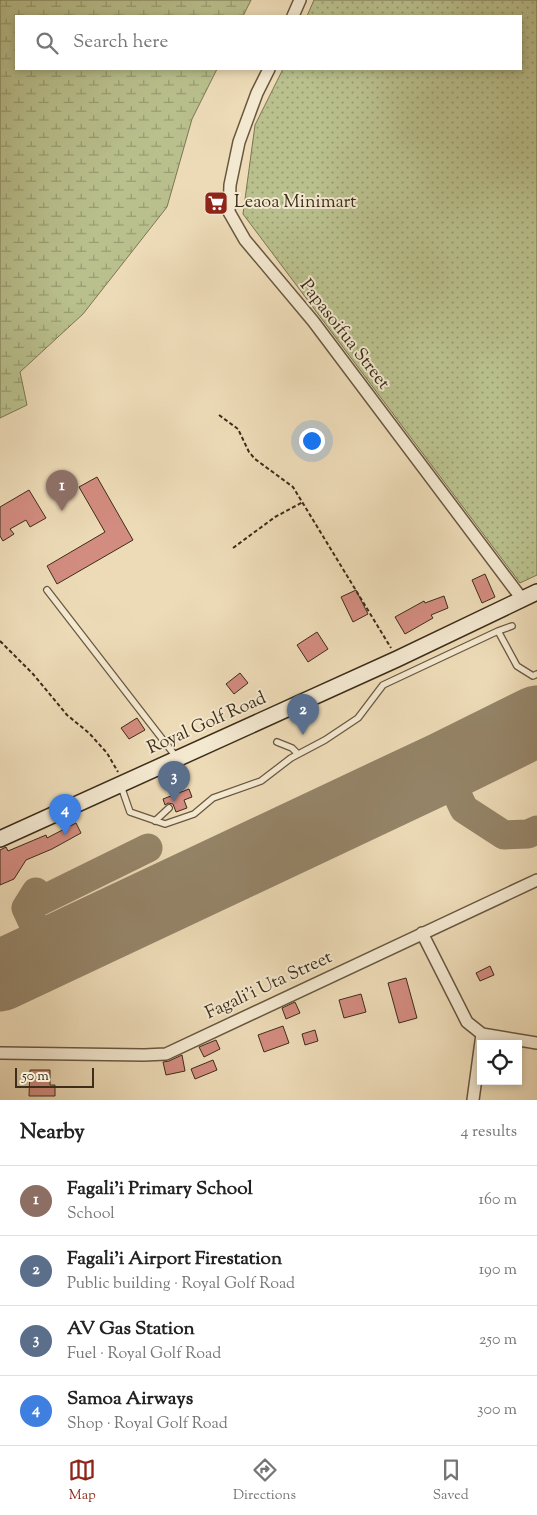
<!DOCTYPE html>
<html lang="en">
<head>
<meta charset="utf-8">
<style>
	:root { --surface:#fff; --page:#f2f2f2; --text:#222; --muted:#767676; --line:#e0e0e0; --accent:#8f2418 }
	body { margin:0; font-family:"Sorts Mill Goudy",serif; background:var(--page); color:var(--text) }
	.controls { position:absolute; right:15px; bottom:15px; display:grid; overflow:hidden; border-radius:0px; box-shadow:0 2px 8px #0003 }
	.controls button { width:45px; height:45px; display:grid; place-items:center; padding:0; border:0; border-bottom:1px solid var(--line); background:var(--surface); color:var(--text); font:25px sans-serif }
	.scale { position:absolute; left:15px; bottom:12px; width:79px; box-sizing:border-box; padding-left:5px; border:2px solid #3d2d19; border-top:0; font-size:14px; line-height:18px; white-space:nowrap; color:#3d2d19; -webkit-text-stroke:4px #f3e8d0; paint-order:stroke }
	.you { position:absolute; left:311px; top:440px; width:18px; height:18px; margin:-12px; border:4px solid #fff; border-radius:50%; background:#1a73e8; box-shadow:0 0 0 8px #1a73e833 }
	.badge { display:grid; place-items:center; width:32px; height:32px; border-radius:50%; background:var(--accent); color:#fff; font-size:16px; font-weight:700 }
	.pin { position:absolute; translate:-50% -41px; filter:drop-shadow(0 1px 2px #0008) }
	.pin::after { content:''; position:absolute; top:26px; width:18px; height:15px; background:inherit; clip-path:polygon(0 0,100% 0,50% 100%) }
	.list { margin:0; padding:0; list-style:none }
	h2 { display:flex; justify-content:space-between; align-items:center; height:65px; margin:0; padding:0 20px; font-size:21px }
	h2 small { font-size:16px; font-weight:400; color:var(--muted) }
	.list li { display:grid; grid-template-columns:32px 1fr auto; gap:15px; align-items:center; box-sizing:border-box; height:70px; padding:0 20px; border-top:1px solid var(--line) }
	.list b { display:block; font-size:19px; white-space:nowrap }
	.list p { margin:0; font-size:16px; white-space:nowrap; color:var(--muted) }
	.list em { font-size:16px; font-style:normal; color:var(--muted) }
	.icon { flex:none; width:28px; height:28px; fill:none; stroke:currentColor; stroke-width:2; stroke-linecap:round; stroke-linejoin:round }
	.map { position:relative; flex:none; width:537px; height:1100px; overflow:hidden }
	.search { position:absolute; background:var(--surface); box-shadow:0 2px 8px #0003; left:15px; right:15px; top:15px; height:55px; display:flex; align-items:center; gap:12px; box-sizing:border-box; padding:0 18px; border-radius:0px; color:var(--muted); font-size:19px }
	.sheet { height:345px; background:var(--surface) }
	nav { display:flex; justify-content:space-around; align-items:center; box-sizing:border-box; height:70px; border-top:1px solid var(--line); background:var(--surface); font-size:14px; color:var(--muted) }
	nav a { display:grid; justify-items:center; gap:2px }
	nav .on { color:var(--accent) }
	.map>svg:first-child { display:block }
</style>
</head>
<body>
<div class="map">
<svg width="537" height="1100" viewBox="0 0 537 1100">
	<defs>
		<pattern id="grass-dots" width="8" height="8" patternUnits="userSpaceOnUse" patternTransform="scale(1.25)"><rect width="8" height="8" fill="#b9c08d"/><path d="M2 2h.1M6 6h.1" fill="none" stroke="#989c72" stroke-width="1.8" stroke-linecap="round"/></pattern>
		<pattern id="wetland-marsh" width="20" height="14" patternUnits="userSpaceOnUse" patternTransform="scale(1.25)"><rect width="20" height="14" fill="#b9c08d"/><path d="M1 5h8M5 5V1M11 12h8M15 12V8" fill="none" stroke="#989c72"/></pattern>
	</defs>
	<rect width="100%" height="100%" fill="#eddbb7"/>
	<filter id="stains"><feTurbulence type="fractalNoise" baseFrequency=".004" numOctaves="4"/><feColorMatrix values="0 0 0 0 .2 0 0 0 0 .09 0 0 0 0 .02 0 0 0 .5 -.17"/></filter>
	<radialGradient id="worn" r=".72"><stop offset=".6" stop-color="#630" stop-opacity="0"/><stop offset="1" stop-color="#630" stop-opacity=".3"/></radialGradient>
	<path fill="url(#grass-dots)" stroke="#7b7653" d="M314 0H537V575L520 583 243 214 255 125 283 69H521V16H307Z"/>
	<path fill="url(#wetland-marsh)" stroke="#7b7653" d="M0 0H251L243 16H16V69H217L192 119 167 207 83 314 20 372 27 405 0 418Z"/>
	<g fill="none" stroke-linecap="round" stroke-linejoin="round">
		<path stroke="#958468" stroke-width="29" d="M444 767 464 809 504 835 528 834 537 830
			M36 892 26 908 47 953
			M26 908 148 848"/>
		<path stroke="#958468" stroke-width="71" d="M0 976 444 767 537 721"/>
	</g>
	<path fill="#d38c80" stroke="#3d2d19" d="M218 194 222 199V205L214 212 207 204Z
		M97 477 133 540 57 584 47 566 105 532 79 487Z
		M29 490 46 518 30 527 26 520 10 529 14 534 3 541 0 536V507Z
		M485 574 495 597 482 603 472 580Z
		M356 590 368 614 353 622 341 597Z
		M444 596 448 608 431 615 433 618 405 634 395 617 424 601 425 603Z
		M317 632 328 649 308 662 297 645Z
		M240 673 248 683 234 694 226 684Z
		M137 718 145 730 129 739 121 728Z
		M189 789 192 797 184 800 187 808 176 812 173 804 168 803 165 805 163 799Z
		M76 823 81 833 52 849 26 860 14 879 0 885V850L6 847 8 851 46 835 47 838Z
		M490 966 494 975 480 981 476 973Z
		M406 978 417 1018 399 1023 388 983Z
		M361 994 366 1012 344 1018 339 1000Z
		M295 1002 300 1013 286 1019 282 1008Z
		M283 1026 289 1043 264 1052 258 1035Z
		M315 1030 318 1041 305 1045 302 1034Z
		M216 1040 220 1049 204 1057 199 1047Z
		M182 1055 185 1071 166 1075 163 1062 169 1061Z
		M213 1060 217 1070 195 1079 191 1069Z
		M30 1070H50V1085H55V1096H29Z"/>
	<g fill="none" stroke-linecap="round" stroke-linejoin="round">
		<g stroke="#695840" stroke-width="8">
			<path id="lane" d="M47 590 177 758
				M498 631 512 626
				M277 742 292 748 298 754
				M121 786 130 812 165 824 194 814 213 798 261 781 291 758 325 740 358 718 383 685 498 631 517 666 533 676 537 674
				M155 821 169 808"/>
		</g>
		<g stroke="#695840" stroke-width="14">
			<path id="street" d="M293 16 300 0
				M269 69 257 93 239 142 230 185 229 212 245 240 313 321 522 599
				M422 933 467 1022 482 1034 537 1043
				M0 1053 144 1055 166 1054 537 880
				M473 1100 482 1034"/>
		</g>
		<g stroke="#3d2d19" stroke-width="18">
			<path id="secondary" d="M0 839 397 659 537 592"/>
		</g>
		<path stroke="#3d2d19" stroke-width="2" stroke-dasharray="4 2.5" stroke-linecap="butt" d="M219 415 238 429 249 452 255 459 293 487 391 648
			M233 548 275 517 303 502
			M0 641 33 674 67 715 89 733 107 753 118 772"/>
		<use href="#lane" stroke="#f3e8d0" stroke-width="5.5"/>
		<use href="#street" stroke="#f3e8d0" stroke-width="11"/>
		<use href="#secondary" stroke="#f3e8d0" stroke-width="15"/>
	</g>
	<defs>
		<g id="supermarket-square" transform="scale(1.25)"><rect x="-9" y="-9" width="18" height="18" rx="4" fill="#8f2418" stroke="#f3e8d0"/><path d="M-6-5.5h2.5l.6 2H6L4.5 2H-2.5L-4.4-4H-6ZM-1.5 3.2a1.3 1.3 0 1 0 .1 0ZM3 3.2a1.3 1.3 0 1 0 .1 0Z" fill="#fff"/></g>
	</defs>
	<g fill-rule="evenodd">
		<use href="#supermarket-square" x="216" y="203"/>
	</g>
	<g text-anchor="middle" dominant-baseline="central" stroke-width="4" stroke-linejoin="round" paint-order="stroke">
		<g font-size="18" fill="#3d2d19" stroke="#f3e8d0" text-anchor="start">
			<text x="234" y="203">Leaoa Minimart</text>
		</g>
		<g font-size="18" fill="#3d2d19" stroke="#f3e8d0">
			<text transform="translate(344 335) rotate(52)">Papasoifua Street</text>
			<text transform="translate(207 724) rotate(-24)">Royal Golf Road</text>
			<text transform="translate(269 986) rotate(-25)">Fagali'i Uta Street</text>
		</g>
	</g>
	<rect width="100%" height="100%" filter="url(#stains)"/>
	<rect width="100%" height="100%" fill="url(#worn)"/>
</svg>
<div class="controls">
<button><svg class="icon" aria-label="locate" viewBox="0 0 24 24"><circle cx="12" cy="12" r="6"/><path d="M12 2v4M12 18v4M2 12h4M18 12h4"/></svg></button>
</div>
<div class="scale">50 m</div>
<div class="you"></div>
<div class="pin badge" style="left:62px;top:511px;background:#8d6e63">1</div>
<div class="pin badge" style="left:303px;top:735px;background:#5c6f8a">2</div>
<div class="pin badge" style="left:174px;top:802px;background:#5c6f8a">3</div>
<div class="pin badge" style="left:65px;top:835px;background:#3f7fe0">4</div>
<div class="search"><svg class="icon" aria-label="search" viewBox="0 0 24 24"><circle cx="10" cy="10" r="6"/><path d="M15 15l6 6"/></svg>Search here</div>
</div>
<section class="sheet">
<h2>Nearby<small>4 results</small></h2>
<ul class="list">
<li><span class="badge" style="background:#8d6e63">1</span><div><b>Fagali'i Primary School</b><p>School</p></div><em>160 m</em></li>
<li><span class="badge" style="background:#5c6f8a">2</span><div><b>Fagali'i Airport Firestation</b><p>Public building · Royal Golf Road</p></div><em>190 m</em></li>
<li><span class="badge" style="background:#5c6f8a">3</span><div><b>AV Gas Station</b><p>Fuel · Royal Golf Road</p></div><em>250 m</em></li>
<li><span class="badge" style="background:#3f7fe0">4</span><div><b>Samoa Airways</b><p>Shop · Royal Golf Road</p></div><em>300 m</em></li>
</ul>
</section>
<nav>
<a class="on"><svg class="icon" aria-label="map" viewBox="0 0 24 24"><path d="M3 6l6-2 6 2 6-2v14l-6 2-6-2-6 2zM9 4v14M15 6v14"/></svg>Map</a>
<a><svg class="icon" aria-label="directions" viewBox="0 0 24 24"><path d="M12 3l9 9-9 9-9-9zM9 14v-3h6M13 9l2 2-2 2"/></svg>Directions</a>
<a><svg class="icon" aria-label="saved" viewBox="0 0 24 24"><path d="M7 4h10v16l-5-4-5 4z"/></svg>Saved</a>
</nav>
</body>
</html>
